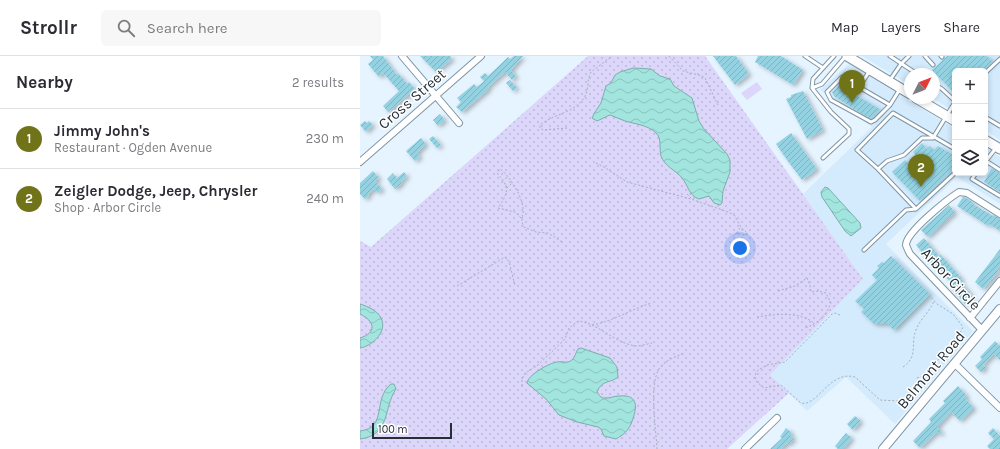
<!DOCTYPE html>
<html lang="en">
<head>
<meta charset="utf-8">
<style>
	:root { --surface:#fff; --page:#f7f7f7; --text:#2b2b33; --muted:#7c7c81; --line:#e1e1e2; --accent:#717319 }
	body { margin:0; font-family:Karla,sans-serif; background:var(--page); color:var(--text) }
	.controls { position:absolute; right:12px; top:12px; display:grid; overflow:hidden; border-radius:6px; box-shadow:0 2px 6px #0003 }
	.controls button { width:36px; height:36px; display:grid; place-items:center; padding:0; border:0; border-bottom:1px solid var(--line); background:var(--surface); color:var(--text); font:20px sans-serif }
	.compass { position:absolute; left:544px; top:12px; width:36px; height:36px; border-radius:50%; background:var(--surface); box-shadow:0 2px 6px #0003; rotate:48deg }
	.scale { position:absolute; left:12px; bottom:10px; width:80px; box-sizing:border-box; padding-left:4px; border:2px solid #262f36; border-top:0; font-size:11px; line-height:14px; white-space:nowrap; color:#262f36; -webkit-text-stroke:3px #fff; paint-order:stroke }
	.you { position:absolute; left:380px; top:192px; width:14px; height:14px; margin:-10px; border:3px solid #fff; border-radius:50%; background:#1a73e8; box-shadow:0 0 0 6px #1a73e833 }
	.badge { display:grid; place-items:center; width:26px; height:26px; border-radius:50%; background:var(--accent); color:#fff; font-size:13px; font-weight:700 }
	.pin { position:absolute; translate:-50% -33px; filter:drop-shadow(0 1px 2px #0008) }
	.pin::after { content:''; position:absolute; top:21px; width:14px; height:12px; background:inherit; clip-path:polygon(0 0,100% 0,50% 100%) }
	.list { margin:0; padding:0; list-style:none }
	h2 { display:flex; justify-content:space-between; align-items:center; height:52px; margin:0; padding:0 16px; font-size:17px }
	h2 small { font-size:13px; font-weight:400; color:var(--muted) }
	.list li { display:grid; grid-template-columns:26px 1fr auto; gap:12px; align-items:center; box-sizing:border-box; height:60px; padding:0 16px; border-top:1px solid var(--line) }
	.list b { display:block; font-size:15px; white-space:nowrap }
	.list p { margin:0; font-size:13px; white-space:nowrap; color:var(--muted) }
	.list em { font-size:13px; font-style:normal; color:var(--muted) }
	.icon { flex:none; width:22px; height:22px; fill:none; stroke:currentColor; stroke-width:2; stroke-linecap:round; stroke-linejoin:round }
	.map { position:relative; flex:none; width:640px; height:393px; overflow:hidden }
	header { display:flex; align-items:center; gap:24px; box-sizing:border-box; height:56px; padding:0 20px; background:var(--surface); border-bottom:1px solid var(--line) }
	header strong { font-size:19px }
	nav { display:flex; gap:22px; margin-inline-start:auto; font-size:14px }
	.search { width:280px; height:36px; background:var(--page); display:flex; align-items:center; gap:10px; box-sizing:border-box; padding:0 14px; border-radius:6px; color:var(--muted); font-size:15px }
	main { display:flex }
	aside { flex:1; background:var(--surface) }
	.map>svg:first-child { display:block }
</style>
</head>
<body>
<header>
<strong>Strollr</strong>
<div class="search"><svg class="icon" aria-label="search" viewBox="0 0 24 24"><circle cx="10" cy="10" r="6"/><path d="M15 15l6 6"/></svg>Search here</div>
<nav><a>Map</a><a>Layers</a><a>Share</a></nav>
</header>
<main>
<aside>
<h2>Nearby<small>2 results</small></h2>
<ul class="list">
<li><span class="badge">1</span><div><b>Jimmy John's</b><p>Restaurant · Ogden Avenue</p></div><em>230 m</em></li>
<li><span class="badge">2</span><div><b>Zeigler Dodge, Jeep, Chrysler</b><p>Shop · Arbor Circle</p></div><em>240 m</em></li>
</ul>
</aside>
<div class="map">
<svg width="640" height="393" viewBox="0 0 640 393">
	<defs>
		<pattern id="grass-dots" width="8" height="8" patternUnits="userSpaceOnUse"><rect width="8" height="8" fill="#dbd6fa"/><path d="M2 2h.1M6 6h.1" fill="none" stroke="#bcb8d7" stroke-width="1.8" stroke-linecap="round"/></pattern>
		<pattern id="water-waves" width="16" height="10" patternUnits="userSpaceOnUse"><rect width="16" height="10" fill="#a2e4de"/><path d="M0 5q4-4 8 0t8 0" fill="none" stroke="#8bc4bf"/></pattern>
		<pattern id="building-hatch" width="6" height="6" patternUnits="userSpaceOnUse"><rect width="6" height="6" fill="#94d2e2"/><path d="M-1 1l2-2M0 6l6-6M5 7l2-2" fill="none" stroke="#7fb5c2"/></pattern>
		<filter id="shadow"><feDropShadow dx="3" dy="2" stdDeviation="2" flood-color="#0004"/></filter>
	</defs>
	<rect width="100%" height="100%" fill="#e6f4ff"/>
	<path fill="#d3ebfd" d="M502 0H640V84L625 74V15H595V56L572 42H574V18H550V29Z
		M489 8 595 73V117H625V91L640 101V148L597 121 526 188 613 275 535 368 486 321 447 355 410 319 503 223 443 138 512 71 460 34Z"/>
	<path fill="url(#grass-dots)" d="M228 0H345L503 223 410 319 429 337 367 393H0V185L11 191Z"/>
	<path fill="#dbd6fa" d="M397 26 402 33 387 44 381 37Z"/>
	<path fill="url(#water-waves)" stroke="#7daeac" d="M273 12 291 13 300 20 310 23 314 30 332 42 339 65 344 73 367 98 370 104V116L363 135 362 147 360 149 354 147 349 140 339 143C329 140 328 129 322 122 316 114 305 111 301 100 299 93 302 82 296 77 288 69 275 68 265 65 260 63 255 61 250 59L237 65 232 62 235 56 241 47 246 30 251 27 255 19 260 16Z
		M465 131 468 132 500 167 501 172 491 180 485 175 462 141 461 136Z
		M0 248C7 250 18 255 21 262 28 276 12 290 0 292V282C17 277 15 265 0 258Z
		M221 292 250 302 257 311 258 321C249 328 244 323 237 335 238 338 240 341 243 342 248 343 254 340 259 340 280 338 277 353 271 368 268 375 263 379 256 383L244 380 241 373 238 371 217 366 199 359 186 343 167 327C168 319 189 307 197 306 202 305 207 308 212 304 215 301 216 296 218 293Z
		M31 328H34L36 333C23 352 31 379 0 383V375C28 372 12 343 31 328Z"/>
	<path fill="url(#building-hatch)" filter="url(#shadow)" d="M10 0H23L37 19 38 17 47 28 49 26 55 33 28 56 23 50 39 35 23 17 19 21 8 8 13 4Z
		M60 0H90L92 3 76 16Z
		M154 0H163L151 14 156 20 152 24 145 16 128 31 129 33 123 38 102 56 96 51 101 46 97 42 114 28 117 31 124 25 120 21 125 17 128 20 148 1 150 3Z
		M353 0H376L389 18 375 29Z
		M398 0H421L443 14 433 29 395 6Z
		M587 0H627L633 6 623 15H595V38L572 14Z
		M150 24 157 32 153 35 146 27Z
		M479 29 521 54 511 63 499 56 474 40 472 36Z
		M443 35 463 74 447 83 426 43 431 41V39Z
		M80 58 85 64 78 70 73 64Z
		M5 65 7 67 9 65 13 69 6 76 0 69Z
		M431 77 457 113 442 124 427 104 416 88Z
		M73 80 81 89 77 92 69 83Z
		M61 82 66 88 57 97 60 101 55 105 46 95Z
		M562 87 567 93 570 90 574 94 578 90 595 100V112L560 145 532 116 545 104 550 109 558 102 553 96Z
		M632 112 640 117V136L624 126Z
		M13 115 19 122 15 125 22 133 18 137 14 133 8 138 9 140 5 143 0 138V127Z
		M44 116 47 120 41 126 42 127 35 133 27 123 33 117 37 122Z
		M603 141H605L614 147 613 148 633 160V159L640 162V175L629 168 628 170 597 150Z
		M589 149 595 156 568 181 561 174Z
		M564 182 579 200 581 199 602 223 600 225 613 241 605 248 589 229 591 227 574 206 572 208 556 189Z
		M640 193V210L637 213 639 215 623 233 615 226Z
		M531 200 570 238 534 274 528 268H514L501 256 504 253 495 245 517 224 512 219 519 212 517 210 522 206 524 207Z
		M635 285 640 290V304L634 298 623 309 626 311 621 316 615 310 622 303 620 301Z
		M598 330 607 340 605 342 614 352 600 365 591 356 577 371 582 376 580 379 577 376 560 392 553 385 571 366 569 363 585 347 583 345Z
		M495 360 501 365 493 374 487 368Z
		M426 372 432 377 430 379 434 382 429 388 427 387 421 393H410L422 382 420 381Z
		M633 372 640 380V393H630L627 390 634 383 628 377Z
		M486 377 492 382 483 393H478L475 390Z"/>
	<g fill="none" stroke-linecap="round" stroke-linejoin="round">
		<g stroke="#7e94a4" stroke-width="5">
			<path id="lane" d="M445 0 463 12
				M530 0 557 18
				M565 0 573 9
				M581 0 582 1
				M509 16 499 31 530 49 540 33
				M625 17 640 3
				M530 24 541 8 549 0
				M574 28 582 33 595 45
				M499 31 482 21 467 36 471 44 511 66 515 64 530 49
				M452 32 462 28 485 1
				M625 61 640 70
				M573 82H562L544 99 527 105 518 113 556 153 595 117
				M573 82 595 46
				M463 102 489 78V73L471 56 452 32 453 23 474 0
				M626 105 640 114
				M625 106 636 92
				M518 113 497 94 533 57 595 93
				M616 117 612 123 640 140
				M504 194 546 154 556 153"/>
		</g>
		<g stroke="#7e94a4" stroke-width="8">
			<path id="street" d="M42 0 99 67
				M0 106 121 0
				M610 262 640 225
				M622 274 550 198C549 196 547 192 546 189 546 176 588 143 599 136L607 137 640 158
				M594 307 640 352
				M385 393 417 362"/>
		</g>
		<g stroke="#7e94a4" stroke-width="10">
			<path id="secondary" d="M523 393 640 253"/>
		</g>
		<g stroke="#7e94a4" stroke-width="11">
			<path id="primary" d="M487 0 550 38
				M556 42 595 65
				M625 84 640 93"/>
		</g>
		<path stroke="#a4b0ba" stroke-width="1" stroke-dasharray="2 2" stroke-linecap="butt" d="M309 0 323 15 342 20 345 22 358 49
			M207 72 183 74 180 72V69C193 58 216 57 225 40 229 33 227 23 231 16L252 0
			M236 107 244 111 267 126 331 143 368 156 374 159 381 171 388 178 384 179 377 177 373 180
			M147 132 152 127
			M327 138 331 142
			M161 162 155 156 138 152C149 136 150 132 137 117L140 113C150 120 165 144 163 157 162 163 161 165 164 171L176 176 188 177 202 186
			M377 177 380 172
			M97 230 145 201 147 202 150 209 155 230
			M418 235 435 230 447 222 450 229 451 236 458 235 466 237 471 247C465 261 458 267 445 272
			M480 259 475 257 472 258 425 306 407 309 398 314 396 317 395 321 397 326 404 332 421 329 441 347C458 351 469 314 495 321L520 344 539 345 544 349
			M397 261C416 258 440 255 455 268
			M232 269C254 265 271 253 292 247
			M543 311C559 300 550 288 556 274 560 263 569 257 574 245
			M557 322 565 320 600 277 603 271 593 258 577 248 569 239
			M162 330V324L164 318 178 309 205 283 209 272 218 265C238 267 254 287 276 290 281 290 287 288 292 287
			M297 393C296 373 289 329 299 313 305 304 315 301 325 297"/>
		<use href="#lane" stroke="#fff" stroke-width="3"/>
		<use href="#street" stroke="#fff" stroke-width="6"/>
		<use href="#secondary" stroke="#fff" stroke-width="8"/>
		<use href="#primary" stroke="#fff" stroke-width="9"/>
	</g>
	<g text-anchor="middle" dominant-baseline="central" stroke-width="3" stroke-linejoin="round" paint-order="stroke">
		<g font-size="15" fill="#262f36" stroke="#fff">
			<text transform="translate(52 43) rotate(-41)">Cross Street</text>
			<text transform="translate(591 223) rotate(47)">Arbor Circle</text>
			<text transform="translate(571 314) rotate(-50)">Belmont Road</text>
		</g>
	</g>
</svg>
<div class="controls">
<button>+</button>
<button>−</button>
<button><svg class="icon" aria-label="layers" viewBox="0 0 24 24"><path d="M12 4l9 5-9 5-9-5zM3 14l9 5 9-5"/></svg></button>
</div>
<svg class="compass" viewBox="-18 -18 36 36"><path d="M0-13l5 13h-10z" fill="#e53935"/><path d="M0 13l5-13h-10z" fill="#7c7c81"/></svg>
<div class="scale">100 m</div>
<div class="you"></div>
<div class="pin badge" style="left:492px;top:47px">1</div>
<div class="pin badge" style="left:561px;top:131px">2</div>
</div>
</main>
</body>
</html>
